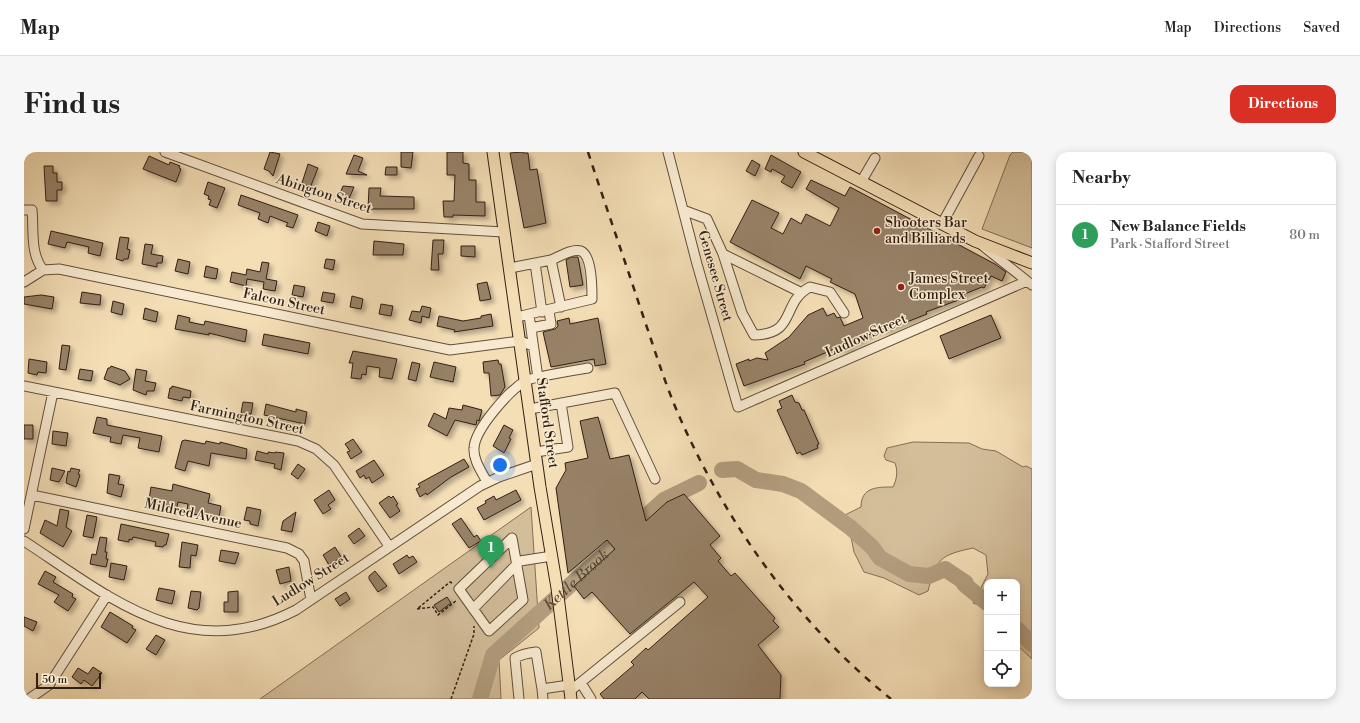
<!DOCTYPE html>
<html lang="en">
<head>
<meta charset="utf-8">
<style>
	:root { --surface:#fff; --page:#f6f6f6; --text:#222; --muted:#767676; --line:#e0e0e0; --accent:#d93025 }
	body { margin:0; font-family:"Libre Bodoni",serif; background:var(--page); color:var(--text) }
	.controls { position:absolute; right:12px; bottom:12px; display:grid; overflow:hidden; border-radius:8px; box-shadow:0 2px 10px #0003 }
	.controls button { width:36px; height:36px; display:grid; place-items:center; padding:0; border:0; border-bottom:1px solid var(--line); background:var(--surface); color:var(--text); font:20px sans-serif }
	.scale { position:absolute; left:12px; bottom:10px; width:65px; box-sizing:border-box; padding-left:4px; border:2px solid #321f12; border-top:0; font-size:11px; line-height:14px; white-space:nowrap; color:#321f12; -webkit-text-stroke:3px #f8ead0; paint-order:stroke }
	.you { position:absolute; left:476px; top:313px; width:14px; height:14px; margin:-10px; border:3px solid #fff; border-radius:50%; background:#1a73e8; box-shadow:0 0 0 6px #1a73e833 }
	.badge { display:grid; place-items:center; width:26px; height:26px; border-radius:50%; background:var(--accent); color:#fff; font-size:13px; font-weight:700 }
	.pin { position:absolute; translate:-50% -33px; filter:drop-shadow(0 1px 2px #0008) }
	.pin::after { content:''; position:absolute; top:21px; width:14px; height:12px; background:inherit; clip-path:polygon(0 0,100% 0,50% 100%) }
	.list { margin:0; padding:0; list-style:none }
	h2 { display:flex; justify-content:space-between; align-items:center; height:52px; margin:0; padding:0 16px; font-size:17px }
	h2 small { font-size:13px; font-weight:400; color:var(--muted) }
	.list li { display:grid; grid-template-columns:26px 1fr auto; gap:12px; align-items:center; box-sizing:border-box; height:60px; padding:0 16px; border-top:1px solid var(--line) }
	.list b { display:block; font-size:15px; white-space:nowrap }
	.list p { margin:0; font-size:13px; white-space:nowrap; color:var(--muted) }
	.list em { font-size:13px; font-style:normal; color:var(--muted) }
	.icon { flex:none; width:22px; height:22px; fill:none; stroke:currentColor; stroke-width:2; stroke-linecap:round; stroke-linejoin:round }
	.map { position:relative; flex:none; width:1008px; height:547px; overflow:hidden; border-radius:12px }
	header { display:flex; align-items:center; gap:24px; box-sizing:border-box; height:56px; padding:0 20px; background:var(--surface); border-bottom:1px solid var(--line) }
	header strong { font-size:19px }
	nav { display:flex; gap:22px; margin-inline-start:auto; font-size:14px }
	.intro { display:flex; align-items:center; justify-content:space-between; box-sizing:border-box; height:96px; padding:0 24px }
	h1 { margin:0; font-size:28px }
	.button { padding:10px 18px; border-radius:12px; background:var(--accent); color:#fff; font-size:14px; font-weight:700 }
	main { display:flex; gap:24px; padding:0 24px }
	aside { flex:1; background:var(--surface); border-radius:12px; box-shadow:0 2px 10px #0003 }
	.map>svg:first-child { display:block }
</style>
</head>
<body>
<header>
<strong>Map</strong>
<nav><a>Map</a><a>Directions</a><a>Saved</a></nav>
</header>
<div class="intro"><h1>Find us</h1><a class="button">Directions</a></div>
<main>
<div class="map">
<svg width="1008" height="547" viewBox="0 0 1008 547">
	<defs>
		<filter id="shadow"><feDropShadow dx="3.5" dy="3.5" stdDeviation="2" flood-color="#0004"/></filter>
	</defs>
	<rect width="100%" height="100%" fill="#f4deb6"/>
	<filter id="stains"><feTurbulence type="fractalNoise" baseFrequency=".005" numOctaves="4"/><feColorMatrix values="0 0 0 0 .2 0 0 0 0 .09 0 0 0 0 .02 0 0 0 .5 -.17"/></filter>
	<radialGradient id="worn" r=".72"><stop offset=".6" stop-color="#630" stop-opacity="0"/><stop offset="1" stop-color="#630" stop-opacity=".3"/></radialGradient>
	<path fill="#d3be9a" stroke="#826e56" d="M989 0H1008V96L958 77 986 3Z
		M889 290 945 291 958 297 972 299 999 315 1002 314 1008 317V507L993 493V430H963V456L949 451 964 422 962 403 949 396C916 403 912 407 904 439L895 443 860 426 840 420 830 400 827 385 821 376V363L837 355C837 335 853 335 869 335 873 327 874 319 871 311L862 308 860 304 863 296Z
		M507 355 515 476 475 508 477 547H236Z"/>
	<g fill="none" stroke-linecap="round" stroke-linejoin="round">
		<g stroke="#b29d7e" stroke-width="16">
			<path d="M698 318 713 317 732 328 759 332 777 339 827 376 848 395 856 406 885 422 905 424 921 417 942 431 940 432 963 451"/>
			<path d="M993 477 1008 492"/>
			<path id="s1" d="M456 547 469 503 640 348 675 331"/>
		</g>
	</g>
	<path fill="#978267" stroke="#321f12" filter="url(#shadow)" d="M246 0 256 2 249 24 245 19 240 17Z
		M377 0H389L387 16 377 15Z
		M423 0H439V11L445 12V28H452V50H461V64L429 63V65H420L419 49H430L431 23H423Z
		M499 0V1H504L506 18 513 17 522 71 500 76 486 1Z
		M330 3 339 6 334 19 343 23 322 22Z
		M747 3 777 20 768 36 757 30 761 24 748 17 747 20 741 17Z
		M125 4 145 13 146 10 156 14 155 16 157 17 152 30 119 17Z
		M728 8 736 13 731 24 722 19Z
		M284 12 294 16 286 36 278 31Z
		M20 14H29V21H33V30H38V38H33V49H22Z
		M362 15H373V23H361Z
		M787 28 821 44 826 35 971 112 982 120 978 129 967 124 960 136 958 135 938 143 940 146 902 160 903 162 860 179 859 177 839 185 840 187 826 193 827 195 818 198 817 194 780 210 781 212 720 234 712 212 725 207V209L733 206 744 208 741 201 765 185 784 163 799 156 803 164 810 161 813 166 816 165 820 174 839 166 831 142 806 130 808 127 782 114 776 127 706 90 728 48 755 61 747 76 759 82 767 66 777 72 782 62 806 74 815 56 782 37Z
		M184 30 201 36 193 56 185 53 187 48 184 47 185 44 180 42Z
		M319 34 330 35 324 49 314 46Z
		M345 36H357L356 44 390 45V57H344Z
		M217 43 274 63 269 76 262 74 264 71 246 64 244 71 234 67 236 61 214 53Z
		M294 70 306 74 303 84 291 79Z
		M27 79 79 91 76 104 64 101 65 95 43 90 41 96 24 92Z
		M96 85 105 86 103 97 106 98 104 107H100L99 109 92 107Z
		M409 88H420L419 102H414L415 118H407Z
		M350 89 380 92 379 103H349Z
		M121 92 129 93 127 102 139 104 138 111H133V115L118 112Z
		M437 94H451V105L437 104Z
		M547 105H554L559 133 546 135 542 108Z
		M154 107 166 110 164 122 151 119Z
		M302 107 311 108 309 118 300 116Z
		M238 110 245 111 242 127 253 129 251 139 239 137 240 130 223 127 222 134 206 130 208 120 222 123 223 117 236 120Z
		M182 114 194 117 192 127 180 125Z
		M463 130 467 147 456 149 453 132Z
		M270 133 281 135 279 145 268 143Z
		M58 140 77 143 76 153 56 151Z
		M299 140 311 142 309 151 297 149Z
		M17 143 30 145 28 157 0 152V145Z
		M328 144 339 147 337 157 326 155Z
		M89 149 100 152 98 163 87 160Z
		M357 152 369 154 367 164 355 162Z
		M398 154 407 156 405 166 398 164 397 171 385 168 388 159 396 160Z
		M121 156 134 160 132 170 119 167Z
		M467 162 469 174 430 180 431 178 413 174 415 164 439 169 457 166V164Z
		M154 163 166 166 165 170 180 173 181 169 223 178 221 190 185 181V183L151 177Z
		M967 163 977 186 925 207 916 184Z
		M545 166 546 172 574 166 582 212 571 214 570 207 527 215 519 180 531 177 534 174 533 169Z
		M240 182 286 191 284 202 238 193Z
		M38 193 46 194 42 218 35 217Z
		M329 199 373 207 368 227 355 225 356 216 343 214 342 223 338 222 337 227 327 226 329 211H325Z
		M5 207 23 210 22 221 14 220 13 223 4 221Z
		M474 208 475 212H477L481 235 476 243 467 244 465 221H460L459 210Z
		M388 210 396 212 392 229 384 227Z
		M410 210 432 215 429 230 406 225Z
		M87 214 101 219 106 227 96 233 80 227 84 216H86Z
		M56 217 69 219 67 229 54 227Z
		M112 217 123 219 121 229 132 231 130 239H123L122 243 109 238Z
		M148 234 167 239 166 246 159 245 158 249 144 246 146 236H148Z
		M768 243 771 250 775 251 778 258H780L795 292 793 293 794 296 778 303 776 300 773 302 753 258 758 256 755 249Z
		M219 250 229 251 227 262 217 261Z
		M242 252 272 260V257L283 260 281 272 240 263Z
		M439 253 458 258 455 269 453 268 452 273 431 268 423 284 404 274 410 261 422 267 425 256 438 258Z
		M73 265 83 267V273L138 284 135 300 114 296 116 286 99 283 97 292 86 290 87 285 69 281Z
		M574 265 586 307 605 303 622 369 643 350 660 342 696 384 686 393 697 406 694 409 707 424 711 421 751 466 749 469 755 475 734 493 757 523 756 547H625L618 540 611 547H580L576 542 610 513 607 510 622 496 624 498 684 445 670 430 606 482 568 440 560 447 550 434 591 397 583 388 544 421 532 336 542 318 541 311 564 306 556 269Z
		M0 273H9V287H0Z
		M480 273 489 278 485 286 487 287 480 301 469 294Z
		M29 279 44 281 42 294 28 292Z
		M329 287 338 300 327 307 323 300 326 299 321 292Z
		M161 288 181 292 182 289 196 292V290L223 297 222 307 187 301 185 314 164 309 161 319 151 316 158 289Z
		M233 299 244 302V300L251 301V300L260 301 257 318 250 316 251 312 231 308Z
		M440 307 445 315 427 325 403 343 402 341 396 345 392 337 396 335 394 332Z
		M350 308 360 323 348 331 345 325 342 327 340 323 336 326 332 319Z
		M274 312 281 317 274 327 267 322Z
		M28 316 41 319 35 330 26 328Z
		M47 316 56 318 54 322 56 323 52 335 42 331 44 319 46 320Z
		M85 322 96 324 94 332 100 333 97 345 83 341Z
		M149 332 186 342 184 351 197 354 195 365 176 361 175 363 168 362 169 359 163 358 164 352 154 350 152 359 144 358 145 354 127 351 128 348H125L127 335 148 339Z
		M305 338 311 348 304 353 307 357 299 362 290 348Z
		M492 338 497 348 460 368 453 356 462 351 461 349 470 344 472 348Z
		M365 344 367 346 369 344 374 352 372 353 376 359 366 366 355 351Z
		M223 355 237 358 234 374 226 372V369L220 368Z
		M36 357 45 359 42 375 48 379 39 395 16 381 21 368 33 374Z
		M272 360 268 380 257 378 259 369Z
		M63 363 73 365 69 386 59 384Z
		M437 366 450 385 453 383 457 389 445 396 428 372Z
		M97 372 145 382 142 393H140L139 395 131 394 132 390 109 385 108 388 105 387V390L94 388Z
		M335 376 341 384 330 392 324 384Z
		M76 385 83 386 81 400H83L82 407H84L82 415 66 412 68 402 72 403Z
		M158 390 174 393 172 404 167 403 166 416 155 415Z
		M311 395 317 405 305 413 299 403Z
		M197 398 215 401 211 412 195 409Z
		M383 403 385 406 389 404 393 410 375 422 369 412Z
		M87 411 103 414 100 428 85 425Z
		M265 415 267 429 256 432 252 418Z
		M21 419 32 425 29 430 49 442 48 445 52 447 44 459 30 450 35 443 14 432Z
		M351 419 363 434 354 440 345 427V424Z
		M135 436 151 439 148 452 132 448Z
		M167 439 177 440 175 456 173 458 164 456Z
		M214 439V460H200V450H204V440Z
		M322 440 326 447 316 454 311 447Z
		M423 445 427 451 415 460 410 453Z
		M86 460 109 474 108 476 112 478 103 491 77 475Z
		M0 465 13 470 9 479 0 474Z
		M132 483 141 488 132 503 122 497Z
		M69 515 78 521 68 534 60 528 57 532 48 525 54 516 64 522Z"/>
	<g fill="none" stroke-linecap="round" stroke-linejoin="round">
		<g stroke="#624f3b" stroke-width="11">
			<path id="minor" d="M141 0 338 72 480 80
				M644 0 673 112 714 255 1003 129
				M837 30 851 6
				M0 58H8C10 79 6 101 19 118
				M659 58 683 67 699 102 718 161 730 183C774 182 756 151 786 135L806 140 820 161
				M918 72 955 4
				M959 94 1008 133
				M699 102 776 140
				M511 111 518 160
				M486 116 527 108 537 155
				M19 118 35 117 426 198 496 189 509 194
				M0 130 19 118
				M505 163 514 226
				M493 165 568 147C568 136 568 104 557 99 548 96 535 105 527 108
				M507 176 527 172 525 159
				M0 234 274 289 292 297 310 313 365 394
				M506 257 591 241 631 327
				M512 300 544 295 537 251
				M463 330C458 320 449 308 450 296 451 277 484 240 501 229 508 225 552 218 564 216
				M8 343 263 396 275 402 280 409 287 448
				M0 377 29 240
				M488 386 499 448 465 479 435 437Z
				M0 389C87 446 164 514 272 458L456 334 475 325 513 312
				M449 457 496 409 528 404
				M557 531 567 547
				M546 539 656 450
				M5 547 25 533 83 443
				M495 547 491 506C498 502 504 501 512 500L518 537
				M519 547 518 537 545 533"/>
		</g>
		<g stroke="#321f12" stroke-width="13">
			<path id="major" d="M469 0 516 335 533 436 547 547
				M780 0 951 89 1008 111"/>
		</g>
		<path stroke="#321f12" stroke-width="1.5" stroke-dasharray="3 2" stroke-linecap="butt" d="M428 431 426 430 393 457 409 455 414 463 433 448
			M427 547 450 482V474"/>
		<use href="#minor" stroke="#f8ead0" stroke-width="9"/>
		<use href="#major" stroke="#f4deb6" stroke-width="11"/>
		<path stroke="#321f12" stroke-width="2.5" stroke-dasharray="7 7" stroke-linecap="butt" d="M564 0C581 52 599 103 616 155 629 192 640 230 656 266 704 374 775 473 867 547"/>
	</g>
	<g fill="#8f2418" stroke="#f8ead0" stroke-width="1.5">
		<circle cx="853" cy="79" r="4"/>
		<circle cx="877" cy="135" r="4"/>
	</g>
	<g text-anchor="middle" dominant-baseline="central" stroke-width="3" stroke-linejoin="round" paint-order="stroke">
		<g font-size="14" fill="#321f12" stroke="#f8ead0">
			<text transform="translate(300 42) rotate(18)">Abington Street</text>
			<text transform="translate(691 124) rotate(74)">Genesee Street</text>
			<text transform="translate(260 150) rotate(12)">Falcon Street</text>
			<text transform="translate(842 184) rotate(-24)">Ludlow Street</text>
			<text transform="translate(223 266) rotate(12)">Farmington Street</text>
			<text transform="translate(523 271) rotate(82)">Stafford Street</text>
			<text transform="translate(169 362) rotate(12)">Mildred Avenue</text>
			<text transform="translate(287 428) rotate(-32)">Ludlow Street</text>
		</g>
		<g font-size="14" fill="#321f12" stroke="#f8ead0" text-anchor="start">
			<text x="861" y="71">Shooters Bar<tspan x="861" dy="16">and Billiards</tspan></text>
			<text x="885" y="127">James Street<tspan x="885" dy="16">Complex</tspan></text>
		</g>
		<g font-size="15" font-style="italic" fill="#5f4b38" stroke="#f8ead0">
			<text stroke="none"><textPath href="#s1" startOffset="158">Kettle Brook</textPath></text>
		</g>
	</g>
	<rect width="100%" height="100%" filter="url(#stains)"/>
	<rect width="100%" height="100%" fill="url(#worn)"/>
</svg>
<div class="controls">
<button>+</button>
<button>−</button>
<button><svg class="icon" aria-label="locate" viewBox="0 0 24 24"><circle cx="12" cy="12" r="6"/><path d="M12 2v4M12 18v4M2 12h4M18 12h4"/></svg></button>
</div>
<div class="scale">50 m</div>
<div class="you"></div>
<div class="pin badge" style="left:467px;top:416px;background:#2e9e5b">1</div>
</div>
<aside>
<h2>Nearby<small></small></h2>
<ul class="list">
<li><span class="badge" style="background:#2e9e5b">1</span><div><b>New Balance Fields</b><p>Park · Stafford Street</p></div><em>80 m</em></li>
</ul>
</aside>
</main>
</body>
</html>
